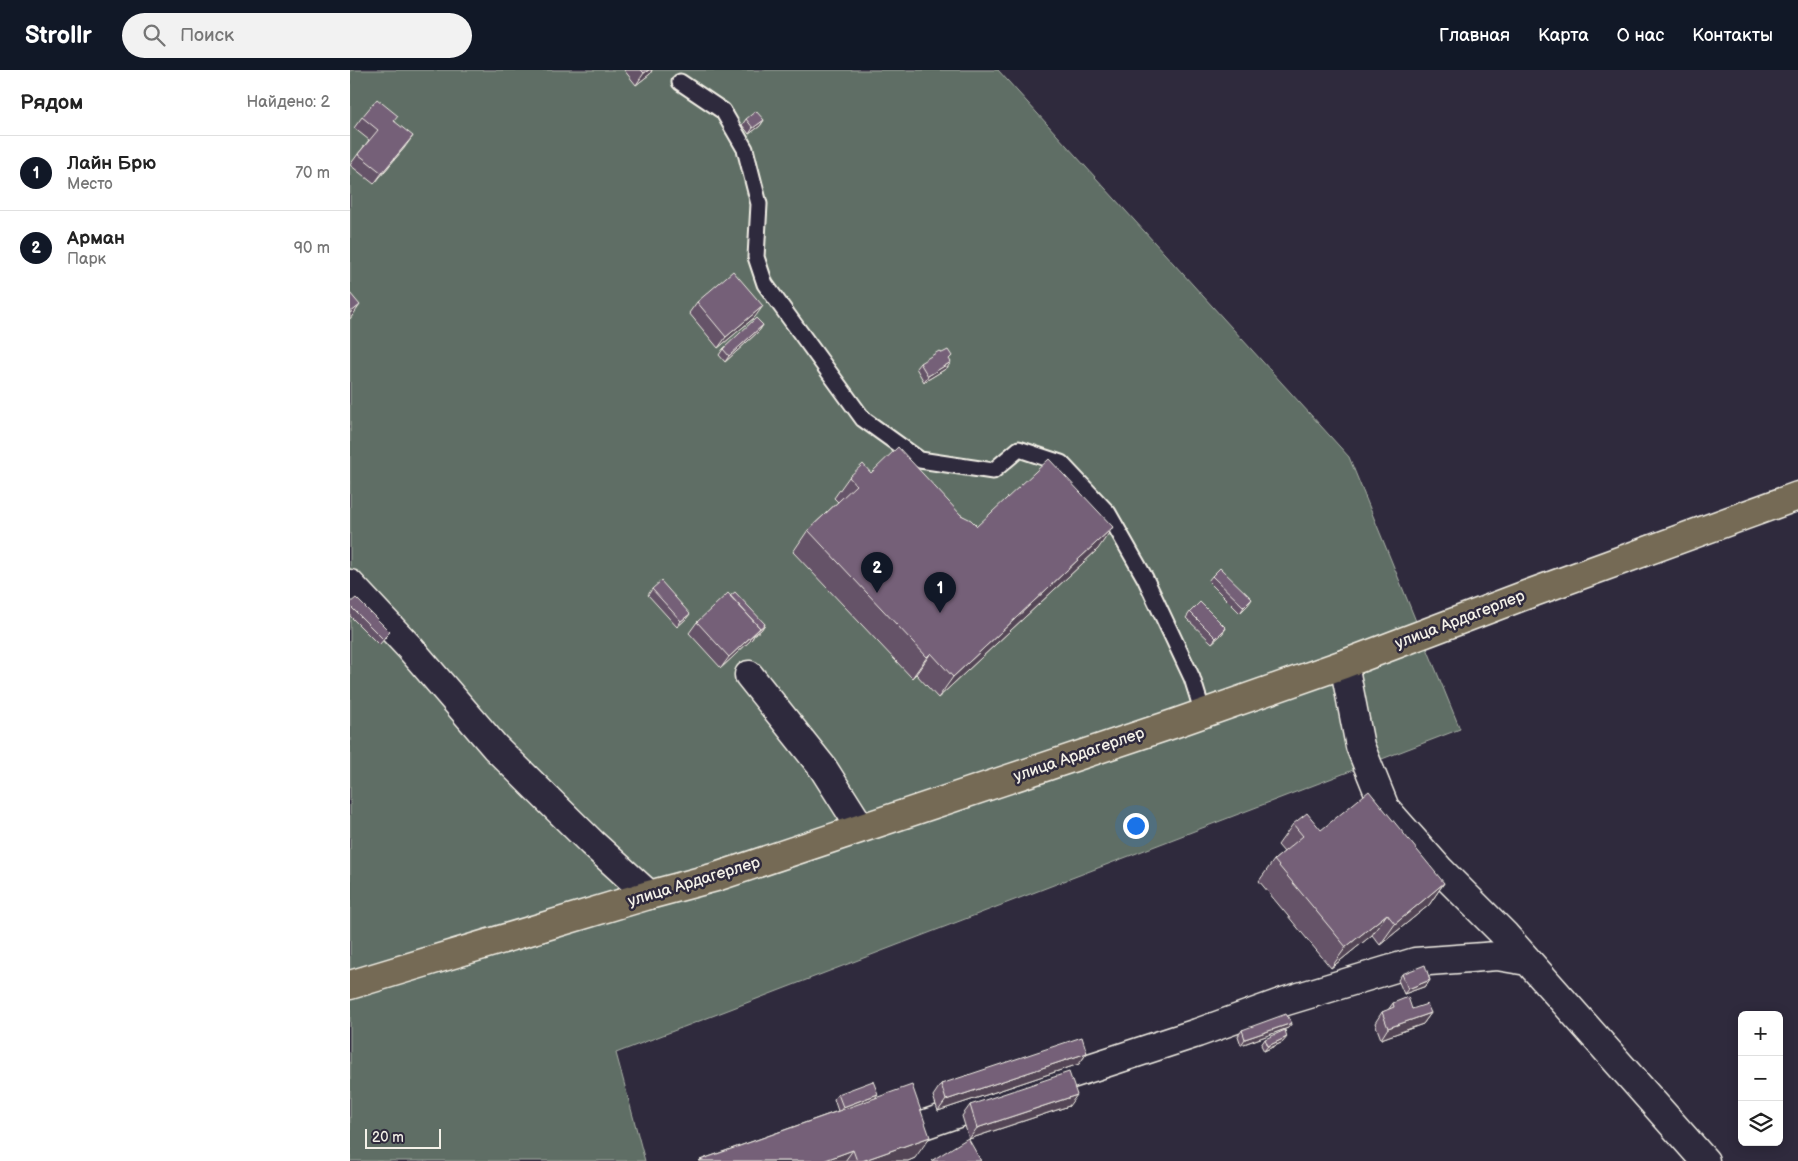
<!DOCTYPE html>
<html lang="ru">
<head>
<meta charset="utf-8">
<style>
	:root { --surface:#fff; --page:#f2f2f2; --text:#222; --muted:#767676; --line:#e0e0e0; --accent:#111827 }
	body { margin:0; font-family:"Balsamiq Sans",sans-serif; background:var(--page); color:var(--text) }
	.controls { position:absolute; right:15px; bottom:15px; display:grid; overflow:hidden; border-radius:8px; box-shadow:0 2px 12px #0003 }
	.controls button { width:45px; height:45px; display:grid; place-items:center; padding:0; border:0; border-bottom:1px solid var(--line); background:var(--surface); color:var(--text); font:25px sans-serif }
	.scale { position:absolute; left:15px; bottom:12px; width:76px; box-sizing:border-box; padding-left:5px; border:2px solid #f4f1e8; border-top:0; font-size:14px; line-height:18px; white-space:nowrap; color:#f4f1e8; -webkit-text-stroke:4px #2f2a3d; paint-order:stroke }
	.you { position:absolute; left:785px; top:755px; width:18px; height:18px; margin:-12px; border:4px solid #fff; border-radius:50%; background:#1a73e8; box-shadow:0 0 0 8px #1a73e833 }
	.badge { display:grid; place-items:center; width:32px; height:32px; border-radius:50%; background:var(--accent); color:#fff; font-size:16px; font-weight:700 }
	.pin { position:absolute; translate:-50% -41px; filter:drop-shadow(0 1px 2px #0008) }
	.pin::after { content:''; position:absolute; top:26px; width:18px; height:15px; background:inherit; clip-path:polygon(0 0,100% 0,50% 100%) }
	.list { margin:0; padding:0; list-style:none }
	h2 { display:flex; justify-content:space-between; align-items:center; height:65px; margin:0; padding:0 20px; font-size:21px }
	h2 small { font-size:16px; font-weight:400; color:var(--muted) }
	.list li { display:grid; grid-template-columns:32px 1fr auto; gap:15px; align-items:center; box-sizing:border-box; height:75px; padding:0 20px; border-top:1px solid var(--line) }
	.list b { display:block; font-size:19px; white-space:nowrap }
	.list p { margin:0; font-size:16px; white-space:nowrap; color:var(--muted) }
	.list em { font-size:16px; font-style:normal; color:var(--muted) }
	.icon { flex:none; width:28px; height:28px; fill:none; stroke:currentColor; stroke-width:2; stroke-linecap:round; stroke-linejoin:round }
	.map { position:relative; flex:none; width:1448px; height:1091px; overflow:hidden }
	header { display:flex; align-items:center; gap:30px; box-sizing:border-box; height:70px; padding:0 25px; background:var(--accent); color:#fff }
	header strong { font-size:24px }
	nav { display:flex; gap:28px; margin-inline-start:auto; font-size:18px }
	.search { width:350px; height:45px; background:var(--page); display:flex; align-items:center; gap:12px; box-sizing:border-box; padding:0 18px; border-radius:28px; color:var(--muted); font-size:19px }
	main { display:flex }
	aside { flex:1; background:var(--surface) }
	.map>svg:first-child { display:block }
</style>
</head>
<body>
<header>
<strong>Strollr</strong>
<div class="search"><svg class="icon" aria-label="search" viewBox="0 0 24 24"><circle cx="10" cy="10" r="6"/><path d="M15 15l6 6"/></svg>Поиск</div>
<nav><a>Главная</a><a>Карта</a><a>О нас</a><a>Контакты</a></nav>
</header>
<main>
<aside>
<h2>Рядом<small>Найдено: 2</small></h2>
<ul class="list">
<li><span class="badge">1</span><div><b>Лайн Брю</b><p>Место</p></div><em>70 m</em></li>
<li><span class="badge">2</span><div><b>Арман</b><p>Парк</p></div><em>90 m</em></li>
</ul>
</aside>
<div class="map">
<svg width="1448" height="1091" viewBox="0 0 1448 1091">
	<rect width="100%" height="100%" fill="#2f2a3d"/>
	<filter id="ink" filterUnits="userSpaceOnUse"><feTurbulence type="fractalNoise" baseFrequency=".02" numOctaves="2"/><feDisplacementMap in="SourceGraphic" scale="10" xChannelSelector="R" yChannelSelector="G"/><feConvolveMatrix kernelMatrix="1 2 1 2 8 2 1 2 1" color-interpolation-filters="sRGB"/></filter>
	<g filter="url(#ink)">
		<path fill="#5e6e65" stroke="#a9b0a6" d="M0 0H648L999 387 1110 659 266 983 295 1091H0Z"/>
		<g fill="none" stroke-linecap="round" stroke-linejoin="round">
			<g stroke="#f4f1e8" stroke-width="19">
				<path id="lane" d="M330 12 373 41 395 79 409 134 406 187 415 214 513 349 570 390 643 401 669 379 711 393 758 443 795 508 842 608 853 643"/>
			</g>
			<g stroke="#f4f1e8" stroke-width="31">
				<path id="street" d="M0 514 60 578 145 677 242 773 299 825
					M994 594 1010 676 1035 738 1090 800 1155 865 1355 1091
					M399 605 473 698 511 758
					M573 1055 706 1009 847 963 936 931 1065 892 1147 886 1177 891"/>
			</g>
			<g stroke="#f4f1e8" stroke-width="31">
				<path id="primary" d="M0 915 299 825 366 807 823 654 994 594 1173 526 1448 426"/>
			</g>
			<use href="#lane" stroke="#2f2a3d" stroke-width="15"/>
			<use href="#street" stroke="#2f2a3d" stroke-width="28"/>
			<use href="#primary" stroke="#746b55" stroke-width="28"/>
		</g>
		<path fill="#655367" stroke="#f4f1e8" d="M274 0H302L300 4 286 15Z
			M12 47 45 51 55 77 24 114 0 95 8 84 19 70 4 58Z
			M396 49 414 50 410 56 399 64 392 55Z
			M347 232 405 247 368 278 339 243Z
			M413 255 409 261 375 292 369 285 373 279Z
			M599 290 597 298 574 312 566 298 570 293Z
			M521 403 611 445 627 456 748 479 588 628 566 604 562 608 443 482 458 460 488 432 484 428 499 407Z
			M862 506 898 535 890 543 858 511Z
			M302 519 336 549 327 557 298 525Z
			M380 526 415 554 411 560 404 565 402 569 371 598 339 563 347 552Z
			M0 533 36 567 29 575 0 546Z
			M840 542 876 558 872 564 862 573 836 548Z
			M943 754 971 760 1094 813 1079 835 1030 875 1022 865 981 898 909 811 924 790 934 782 928 775Z
			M1052 904 1080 910 1076 916 1054 924 1048 910Z
			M1043 933 1062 939 1081 943 1073 954 1031 969 1025 953 1032 942 1038 940Z
			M942 953 938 958 891 975 888 966 892 960Z
			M915 969 933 972 914 981 911 975Z
			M737 983 729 994 588 1041 583 1026 591 1014Z
			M488 1024 525 1028 565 1088 558 1091H349L350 1090 488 1041 484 1029Z
			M620 1035 719 1036 619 1069 612 1046Z"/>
		<path fill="#524454" stroke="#f4f1e8" d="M299 0H302L300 4 286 15 294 3Z
			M414 50 410 56 399 64 403 58Z
			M63 66 55 77 24 114 32 103Z
			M10 235 0 249V243Z
			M413 236 405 247 368 278 376 267Z
			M413 255 409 261 375 292 379 286Z
			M601 292 597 298 574 312 578 306Z
			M763 457 748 479 588 628 603 607Z
			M902 529 898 535 890 543 894 537Z
			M340 544 336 549 327 557 331 551Z
			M415 554 411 560 404 565 402 569 371 598 379 587Z
			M876 558 872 564 862 573 866 568Z
			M581 583 566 604 562 608 577 587Z
			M1094 813 1079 835 1030 875 1045 854Z
			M1037 844 1022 865 981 898 996 877Z
			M1080 910 1076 916 1054 924 1058 919Z
			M1081 943 1073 954 1031 969 1038 958Z
			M942 953 938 958 891 975 895 969Z
			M937 967 933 972 914 981 918 976Z
			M737 983 729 994 588 1041 596 1030Z
			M528 1024 524 1030 489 1043 493 1037Z
			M727 1025 719 1036 619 1069 627 1058Z
			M580 1067 565 1088 558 1091H512Z
			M503 1080 495 1091H473Z"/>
		<path fill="#756178" stroke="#f4f1e8" d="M291 0H299L294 3Z
			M27 29 48 46 44 51 63 66 32 103 8 84 28 60 12 47Z
			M406 41 414 50 403 58 396 49Z
			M383 201 413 236 376 267 347 232Z
			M0 223 10 235 0 243Z
			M406 248 413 255 379 286 373 279Z
			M598 280 602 286 599 289 601 292 578 306 570 293 589 281 592 283Z
			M548 377 611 445 621 450 627 456 699 389 763 457 603 607 581 583 577 587 458 460 506 415 499 407 513 394 521 403Z
			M870 498 902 529 894 537 862 506Z
			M311 511 340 544 331 551 302 519Z
			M385 522 415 554 408 560 410 558 380 526Z
			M378 523 410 558 379 587 347 552Z
			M6 528 40 562 33 569 0 536V533Z
			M850 532 876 558 866 568 840 542Z
			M1019 721 1094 813 1045 854 1037 844 996 877 924 790 953 766 943 754 957 743 971 760Z
			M1075 895 1080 910 1058 919 1052 904Z
			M1058 927 1062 939 1077 934 1081 943 1038 958 1032 942 1044 937 1043 933Z
			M936 944 942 953 895 969 892 960Z
			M935 960 937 967 918 976 915 969Z
			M732 967 737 983 596 1030 591 1014Z
			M719 1002 727 1025 627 1058 620 1035Z
			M523 1011 528 1024 493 1037 488 1024Z
			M562 1015 580 1067 512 1091H507L503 1080 473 1091H350V1090Z
			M618 1068 631 1091H581Z"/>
	</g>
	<g text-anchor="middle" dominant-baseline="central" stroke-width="5" stroke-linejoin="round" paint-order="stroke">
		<g font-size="16" fill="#f4f1e8" stroke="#2f2a3d">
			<text transform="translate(1110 550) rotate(-21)">улица Ардагерлер</text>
			<text transform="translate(729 685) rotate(-19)">улица Ардагерлер</text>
			<text transform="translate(344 812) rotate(-17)">улица Ардагерлер</text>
		</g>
	</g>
</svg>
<div class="controls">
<button>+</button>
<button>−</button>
<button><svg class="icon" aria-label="layers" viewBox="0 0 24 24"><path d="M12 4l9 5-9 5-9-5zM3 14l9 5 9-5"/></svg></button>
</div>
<div class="scale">20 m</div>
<div class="you"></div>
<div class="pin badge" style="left:590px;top:543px">1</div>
<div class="pin badge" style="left:527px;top:523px">2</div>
</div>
</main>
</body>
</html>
